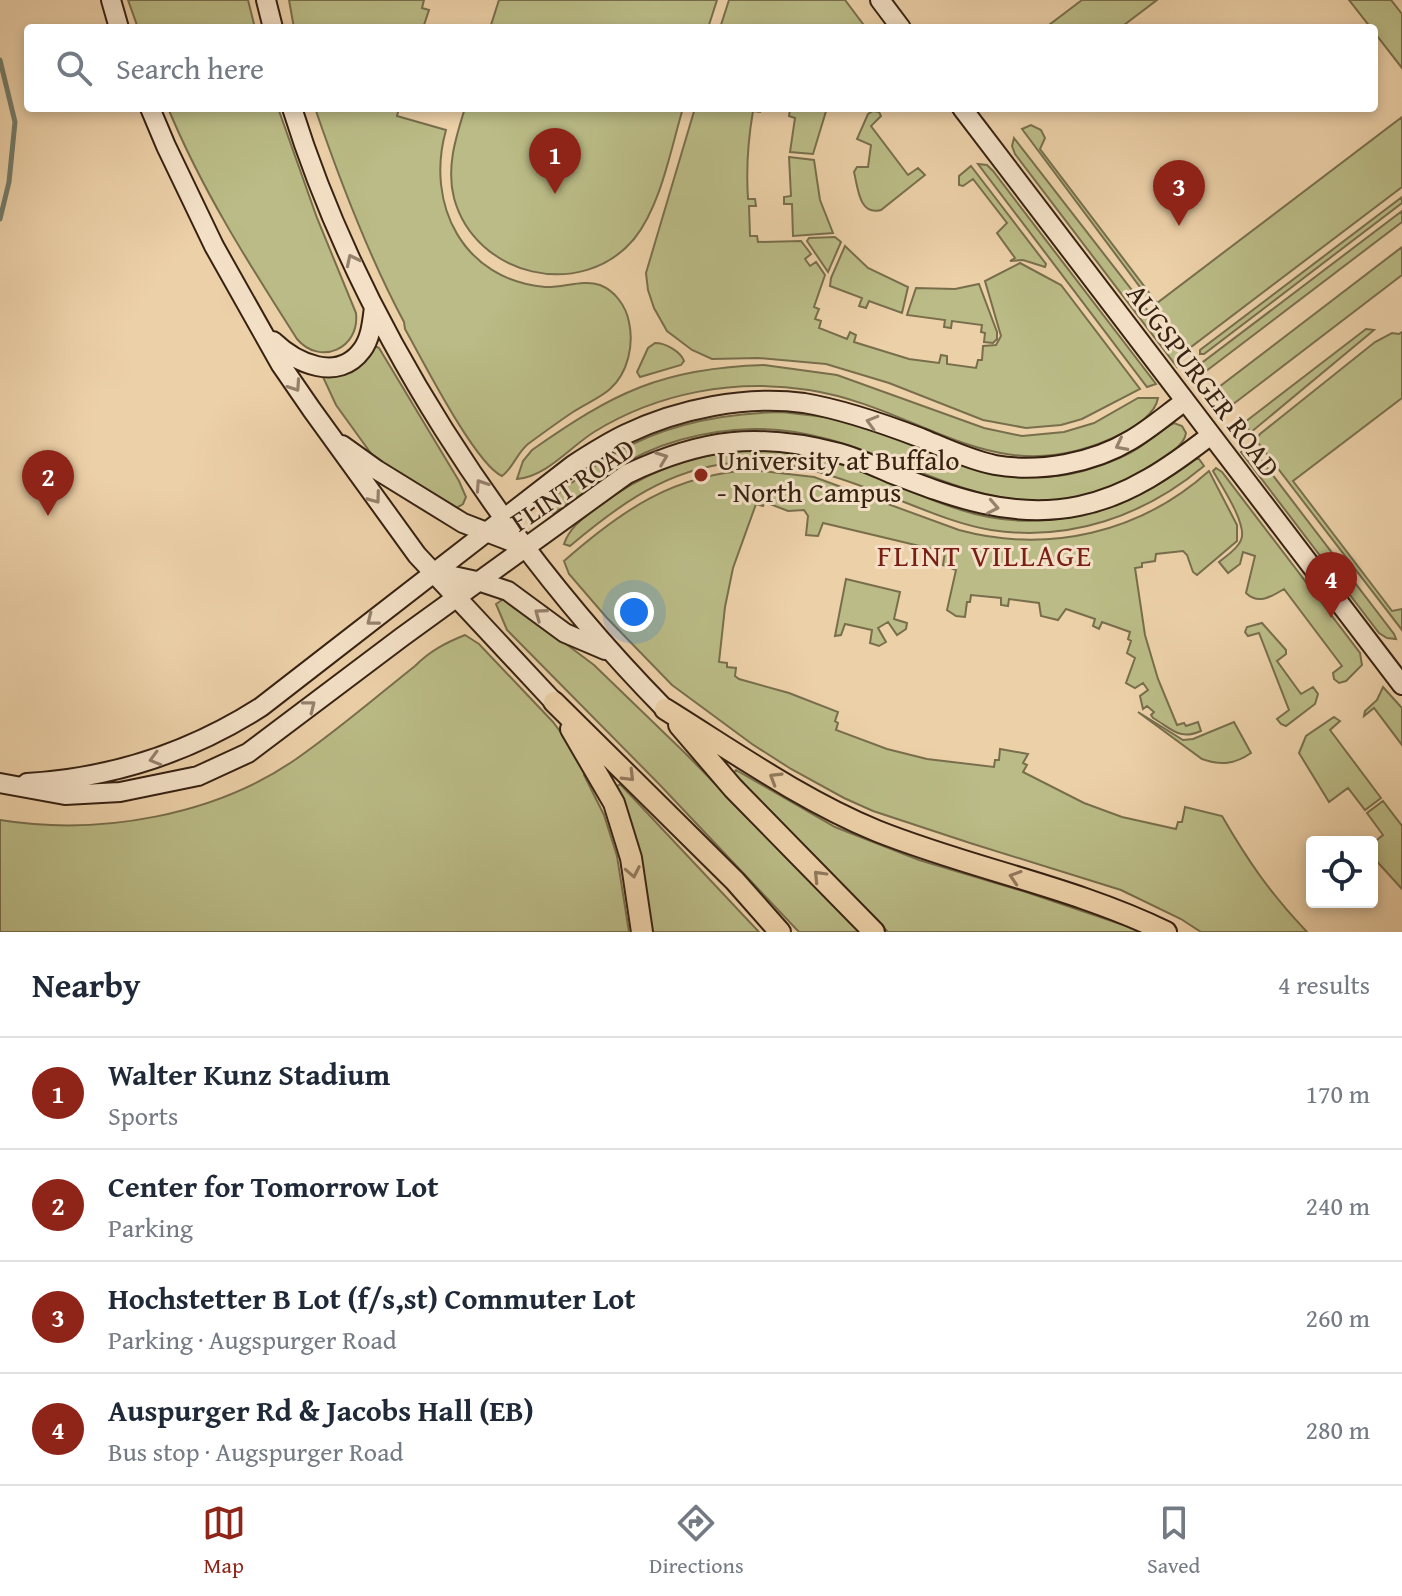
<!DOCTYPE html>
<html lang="en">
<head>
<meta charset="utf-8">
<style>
	:root { --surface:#fff; --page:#f2f2f3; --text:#1f2937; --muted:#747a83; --line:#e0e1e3; --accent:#8f2418 }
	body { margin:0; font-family:"Gentium Book Plus",serif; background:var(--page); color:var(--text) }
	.controls { position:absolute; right:24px; bottom:24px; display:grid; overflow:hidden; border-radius:8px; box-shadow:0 4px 12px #0003 }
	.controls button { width:72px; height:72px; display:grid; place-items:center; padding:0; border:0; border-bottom:2px solid var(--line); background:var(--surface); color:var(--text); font:40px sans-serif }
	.you { position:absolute; left:634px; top:612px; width:28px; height:28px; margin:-20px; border:6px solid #fff; border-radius:50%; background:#1a73e8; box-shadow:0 0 0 12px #1a73e833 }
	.badge { display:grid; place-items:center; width:52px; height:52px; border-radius:50%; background:var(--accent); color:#fff; font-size:26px; font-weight:700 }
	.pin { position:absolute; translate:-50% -66px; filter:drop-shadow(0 2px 4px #0008) }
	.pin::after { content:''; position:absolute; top:42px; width:28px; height:24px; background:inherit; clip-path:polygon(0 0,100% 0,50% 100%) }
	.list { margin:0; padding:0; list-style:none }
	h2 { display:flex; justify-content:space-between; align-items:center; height:104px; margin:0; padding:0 32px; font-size:34px }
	h2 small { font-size:26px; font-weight:400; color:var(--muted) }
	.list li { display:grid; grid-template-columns:52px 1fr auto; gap:24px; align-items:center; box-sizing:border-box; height:112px; padding:0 32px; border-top:2px solid var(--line) }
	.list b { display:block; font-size:30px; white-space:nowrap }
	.list p { margin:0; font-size:26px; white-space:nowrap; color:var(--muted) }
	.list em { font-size:26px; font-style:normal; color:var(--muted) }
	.icon { flex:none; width:44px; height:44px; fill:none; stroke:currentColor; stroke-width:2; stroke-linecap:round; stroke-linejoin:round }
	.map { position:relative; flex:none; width:1402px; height:932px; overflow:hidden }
	.search { position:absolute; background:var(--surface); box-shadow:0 4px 12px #0003; left:24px; right:24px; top:24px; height:88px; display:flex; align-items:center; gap:20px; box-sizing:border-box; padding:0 28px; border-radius:8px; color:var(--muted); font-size:30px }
	.sheet { height:552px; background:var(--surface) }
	nav { display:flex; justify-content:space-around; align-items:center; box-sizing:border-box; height:112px; border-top:2px solid var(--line); background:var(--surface); font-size:22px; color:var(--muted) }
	nav a { display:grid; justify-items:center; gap:4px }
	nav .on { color:var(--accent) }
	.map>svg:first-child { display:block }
</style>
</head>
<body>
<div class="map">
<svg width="1402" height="932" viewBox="0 0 1402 932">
	<rect width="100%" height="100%" fill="#ecd0a8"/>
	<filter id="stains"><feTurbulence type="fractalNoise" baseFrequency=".0025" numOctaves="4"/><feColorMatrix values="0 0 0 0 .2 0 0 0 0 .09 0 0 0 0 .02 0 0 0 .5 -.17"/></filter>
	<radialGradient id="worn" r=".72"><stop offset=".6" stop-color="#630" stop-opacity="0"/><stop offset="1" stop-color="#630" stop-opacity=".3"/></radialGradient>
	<path fill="#babb86" stroke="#786e4c" stroke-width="2" d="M128 0H248L255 28H138Z
		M289 0H424L422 8 429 10 423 28H294Z
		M499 0H717L708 28H490Z
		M729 0H845L866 28H720Z
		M1082 0H1157L1120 28H1045Z
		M1349 0H1391L1402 14V68L1374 32V28H1371Z
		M168 108H278L317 218 356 313C360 349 320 366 297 339 249 264 202 190 168 108Z
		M315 108H399L397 116 446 130C425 204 463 280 545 287 563 288 583 279 600 285 615 291 626 306 629 322 634 345 628 373 610 389 600 398 585 404 573 412 558 422 543 433 528 444 517 453 513 468 502 476 475 464 422 359 405 329L404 322C368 255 340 181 315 108Z
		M465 108H683C671 148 661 206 634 239 581 302 475 276 454 198 446 167 456 137 465 108Z
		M695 108H761L760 112 753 111C748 140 746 169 748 199H755L756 206H749L750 236H757L758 242 801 241 811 254 805 259 810 266 816 262 825 275 814 307 819 309 815 319 821 321 819 328 847 339 850 332 856 335 854 342 909 359 939 363 941 355 947 356V364L976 368 978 360H982L983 346 996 345 1001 336 985 281 1020 263 1061 285 1140 389 1082 419 1061 425 1026 428 983 420 889 383 826 364 758 358 712 359 692 350 667 331 654 308 648 290 646 273Z
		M797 108H827L813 154 790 152 795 118 789 116 790 110 797 111Z
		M873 111 879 112 881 116 871 126 908 175 918 168 925 175 881 210C859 216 858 188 854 172L857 167H868L871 145 857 139 868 114Z
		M1402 117V187L1187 350 1022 129 1031 125 1041 130 1045 138 1040 149 1157 303Z
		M1014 138 1183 356 1177 367 1015 154 1012 146Z
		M789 157 814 160 820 200 833 233 793 236 792 204H784V197L791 196Z
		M978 164 987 165 993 171 1156 384 1147 387Z
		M971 166 1046 264 1045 267 1023 260 1010 261 1015 258 997 233 1007 223 973 179 963 186 959 185V176Z
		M1402 197V203L1204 354H1200V350Z
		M1402 211V222L1205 372 1199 365Z
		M835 237 841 242 828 272 807 241 809 238Z
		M845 246 868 268 908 287 902 313 869 301 866 308 859 306 862 298 830 286 831 278Z
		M1402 247V275L1232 405 1220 393 1219 387Z
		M979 284 997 332V339L993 343 984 342 985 333 981 332 982 325 952 321 951 328 944 327 945 320 907 315 916 288 955 289Z
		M1366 329 1374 330 1250 433 1245 422Z
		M1402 332V398L1293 481 1392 611 1402 609V630L1256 440 1260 434 1375 342 1392 333 1399 334Z
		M655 343C666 343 681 352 684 361L681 365 640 377 637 372 648 348Z
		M375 346 379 348 459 481 466 497 463 504 456 508 375 459 336 405 323 377 357 367Z
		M764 365 837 375 984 428 1022 436 1064 432 1094 423 1138 398H1158C1155 415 1135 426 1121 434 997 497 924 408 809 390 735 378 657 393 594 432 570 447 546 477 517 479L523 461 532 450C613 393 662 368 764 365Z
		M782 412C809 415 835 417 861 425 935 448 1002 493 1083 471 1104 465 1127 457 1144 444 1154 437 1163 428 1174 423L1182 426 1186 433C1184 448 1160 460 1147 468 999 562 895 426 753 429 706 430 653 443 615 470 595 484 576 500 555 512L553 513 545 503C568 486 591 467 616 453 667 423 724 413 782 412Z
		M1249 444 1394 634 1396 639 1387 638 1379 633 1241 452Z
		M750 450C771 450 791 451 811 456 863 468 910 494 961 510 1046 537 1127 511 1196 459H1199L1204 466C1144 516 1070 542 991 530 961 525 932 513 904 502 843 479 784 453 717 465 659 475 614 509 570 546L564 544C570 527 582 519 596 508 642 473 692 453 750 450Z
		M1216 468 1222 472 1360 653 1362 665 1346 681 1339 683 1334 679 1333 673 1342 666 1284 589C1271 597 1258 605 1246 593L1255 556 1243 552 1240 564 1228 573 1219 562C1226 556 1238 549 1241 540 1248 525 1221 485 1213 471Z
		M753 470 814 477 959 530C1048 554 1140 533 1209 471L1237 525V541L1197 575 1193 572 1187 555 1183 551 1156 554 1155 561 1142 563V567L1135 568 1145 635 1158 679 1177 725 1184 723 1186 726 1198 722 1201 731C1179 741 1171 728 1153 718L1151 715 1154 712 1147 706 1143 709 1140 696 1148 690 1143 683 1135 688 1126 683 1135 658 1127 653 1131 641 1128 639 1130 632 1102 622 1099 629 1093 626 1095 619 1066 609 1058 620 1041 616 1039 603 1009 599 1008 606 1001 605V598L971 595 970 602H967L965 617 956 616 947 610 956 570 943 565 945 552 823 523 818 536 806 535 808 516 804 510 788 511 765 502 763 506 756 504 733 568 725 607 719 662 727 663V667L736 668 735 676 739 679 789 693 838 712 835 721 838 723 836 730 887 749 927 759 994 767 995 760H999L1000 749 1028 754 1023 763 1027 765 1023 772 1084 803 1122 817 1176 829 1178 822H1182L1185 807 1222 816C1248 861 1270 893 1307 932H1201L1181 919 1121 890 970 843 873 811 844 798 791 769 752 744 672 685 607 618 569 574 564 561C622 510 674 474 753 470Z
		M846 579 900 592 894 619 907 623 906 629 897 635 888 622 878 628 886 642 879 646 870 643 872 630 845 624 841 635 835 636Z
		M505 598 594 665 685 753 860 932H799L659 784 507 630 496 604Z
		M1262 623 1286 650V654L1277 661 1301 694 1313 687 1318 694 1315 704 1286 726 1281 724 1277 719 1289 710 1259 633 1248 636 1245 632 1247 627Z
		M465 635 479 644 553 722 585 765 584 775 604 815 617 856 629 932H0V820C99 836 216 816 299 757 339 729 376 697 415 666 430 651 445 643 465 635Z
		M1383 687 1402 708V745L1374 708 1364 716 1365 711 1377 700Z
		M1138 712 1183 740 1193 739 1234 722 1251 753C1235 764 1221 766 1202 759Z
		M1334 717 1340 721 1330 730 1381 798 1365 810 1348 788 1329 802 1299 753 1306 736Z
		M736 770 835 827 919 860 1026 892 1144 932H888L733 774Z
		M620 784 759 932H651L641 859 616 787Z
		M1383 801 1402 826V889L1372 856V844L1383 835 1367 813Z"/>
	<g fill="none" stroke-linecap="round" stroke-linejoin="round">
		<path stroke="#727b69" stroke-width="5" d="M0 60 15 122 9 182 0 219"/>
		<g stroke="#372212" stroke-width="22">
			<path id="secondary" d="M111 0 119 28
				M266 0 273 28
				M880 0 901 28
				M150 108 166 146 214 246 281 365 312 410 417 555 554 702
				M292 108C361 329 504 545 665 709
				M962 108 1402 685
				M273 341C296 363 338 383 362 350 371 338 372 322 374 307
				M342 445 377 470 463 523 528 548
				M435 572 481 582 508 591 565 633 605 650
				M0 783 65 795 120 792 198 776 248 753 402 637 627 474C703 438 759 432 839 453 857 458 874 466 890 473 952 497 1012 520 1079 506 1129 496 1171 466 1211 435
				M27 783C113 778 189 753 261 707L573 465C590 454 607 443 626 434 678 409 746 395 804 403 840 409 887 425 921 438 945 448 970 460 995 465 1039 473 1093 463 1131 440 1150 429 1167 414 1185 401"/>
		</g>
		<g stroke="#372212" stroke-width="24">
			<path id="primary" d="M554 702 735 881 780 932
				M665 709C734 752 802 800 877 831 972 869 1074 887 1166 932
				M679 725 733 788 874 932
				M571 729 614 803 631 858 642 932"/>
		</g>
		<use href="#secondary" stroke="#f3e0c6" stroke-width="18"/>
		<use href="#primary" stroke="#ecd0a8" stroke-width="20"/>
	</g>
	<defs><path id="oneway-chevron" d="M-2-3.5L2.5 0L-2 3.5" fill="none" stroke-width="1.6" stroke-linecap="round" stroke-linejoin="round" transform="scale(2)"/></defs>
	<g stroke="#95816c">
		<use href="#oneway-chevron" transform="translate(352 260) rotate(-116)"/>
		<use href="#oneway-chevron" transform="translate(295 386) rotate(56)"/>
		<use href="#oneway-chevron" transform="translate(872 422) rotate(-164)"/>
		<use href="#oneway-chevron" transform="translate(1121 445) rotate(153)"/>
		<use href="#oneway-chevron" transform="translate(662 458) rotate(-21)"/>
		<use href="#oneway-chevron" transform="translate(481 485) rotate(-124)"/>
		<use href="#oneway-chevron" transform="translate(375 498) rotate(54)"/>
		<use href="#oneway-chevron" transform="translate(993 507) rotate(11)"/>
		<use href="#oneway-chevron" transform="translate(540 614) rotate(-144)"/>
		<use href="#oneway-chevron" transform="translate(372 620) rotate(142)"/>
		<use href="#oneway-chevron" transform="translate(310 706) rotate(-38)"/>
		<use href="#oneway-chevron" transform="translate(155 759) rotate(164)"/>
	</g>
	<g stroke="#92795d">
		<use href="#oneway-chevron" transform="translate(629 776) rotate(45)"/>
		<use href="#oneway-chevron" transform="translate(775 778) rotate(-149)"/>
		<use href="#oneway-chevron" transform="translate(633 872) rotate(79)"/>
		<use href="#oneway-chevron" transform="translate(819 876) rotate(-134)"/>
		<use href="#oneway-chevron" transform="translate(1015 877) rotate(-162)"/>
	</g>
	<circle fill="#8f2418" stroke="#f3e0c6" stroke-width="3" cx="701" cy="475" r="8"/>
	<g text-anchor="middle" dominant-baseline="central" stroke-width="6" stroke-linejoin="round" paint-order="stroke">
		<g font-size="28" fill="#372212" stroke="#f3e0c6">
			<text transform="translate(1204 380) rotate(53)">AUGSPURGER ROAD</text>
			<text transform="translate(572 484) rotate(-34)">FLINT ROAD</text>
		</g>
		<g font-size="28" fill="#372212" stroke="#f3e0c6" text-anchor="start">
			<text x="717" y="459">University at Buffalo<tspan x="717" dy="32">- North Campus</tspan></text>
		</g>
		<g font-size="30" letter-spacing="2" fill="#7a1f14" stroke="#f3e0c6">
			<text x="985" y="555">FLINT VILLAGE</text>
		</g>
	</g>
	<rect width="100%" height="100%" filter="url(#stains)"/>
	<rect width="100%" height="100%" fill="url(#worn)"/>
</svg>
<div class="controls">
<button><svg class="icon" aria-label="locate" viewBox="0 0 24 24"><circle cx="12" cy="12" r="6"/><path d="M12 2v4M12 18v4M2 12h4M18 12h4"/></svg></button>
</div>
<div class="you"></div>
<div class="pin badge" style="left:555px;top:194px">1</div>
<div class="pin badge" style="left:48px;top:516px">2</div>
<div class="pin badge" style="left:1179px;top:226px">3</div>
<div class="pin badge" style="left:1331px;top:618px">4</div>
<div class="search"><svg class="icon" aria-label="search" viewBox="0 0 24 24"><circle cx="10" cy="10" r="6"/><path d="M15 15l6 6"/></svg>Search here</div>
</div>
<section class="sheet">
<h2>Nearby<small>4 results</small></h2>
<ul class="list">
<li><span class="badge">1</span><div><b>Walter Kunz Stadium</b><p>Sports</p></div><em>170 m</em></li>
<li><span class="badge">2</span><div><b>Center for Tomorrow Lot</b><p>Parking</p></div><em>240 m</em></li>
<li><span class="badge">3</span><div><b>Hochstetter B Lot (f/s,st) Commuter Lot</b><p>Parking · Augspurger Road</p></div><em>260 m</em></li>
<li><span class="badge">4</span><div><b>Auspurger Rd &amp; Jacobs Hall (EB)</b><p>Bus stop · Augspurger Road</p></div><em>280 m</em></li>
</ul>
</section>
<nav>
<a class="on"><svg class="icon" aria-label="map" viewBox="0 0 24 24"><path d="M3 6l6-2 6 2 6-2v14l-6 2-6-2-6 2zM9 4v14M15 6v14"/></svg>Map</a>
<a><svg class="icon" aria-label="directions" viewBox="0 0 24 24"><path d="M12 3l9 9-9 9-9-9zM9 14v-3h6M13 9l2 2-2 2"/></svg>Directions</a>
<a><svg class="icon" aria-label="saved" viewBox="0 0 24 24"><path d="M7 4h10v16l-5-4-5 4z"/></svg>Saved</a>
</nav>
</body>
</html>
